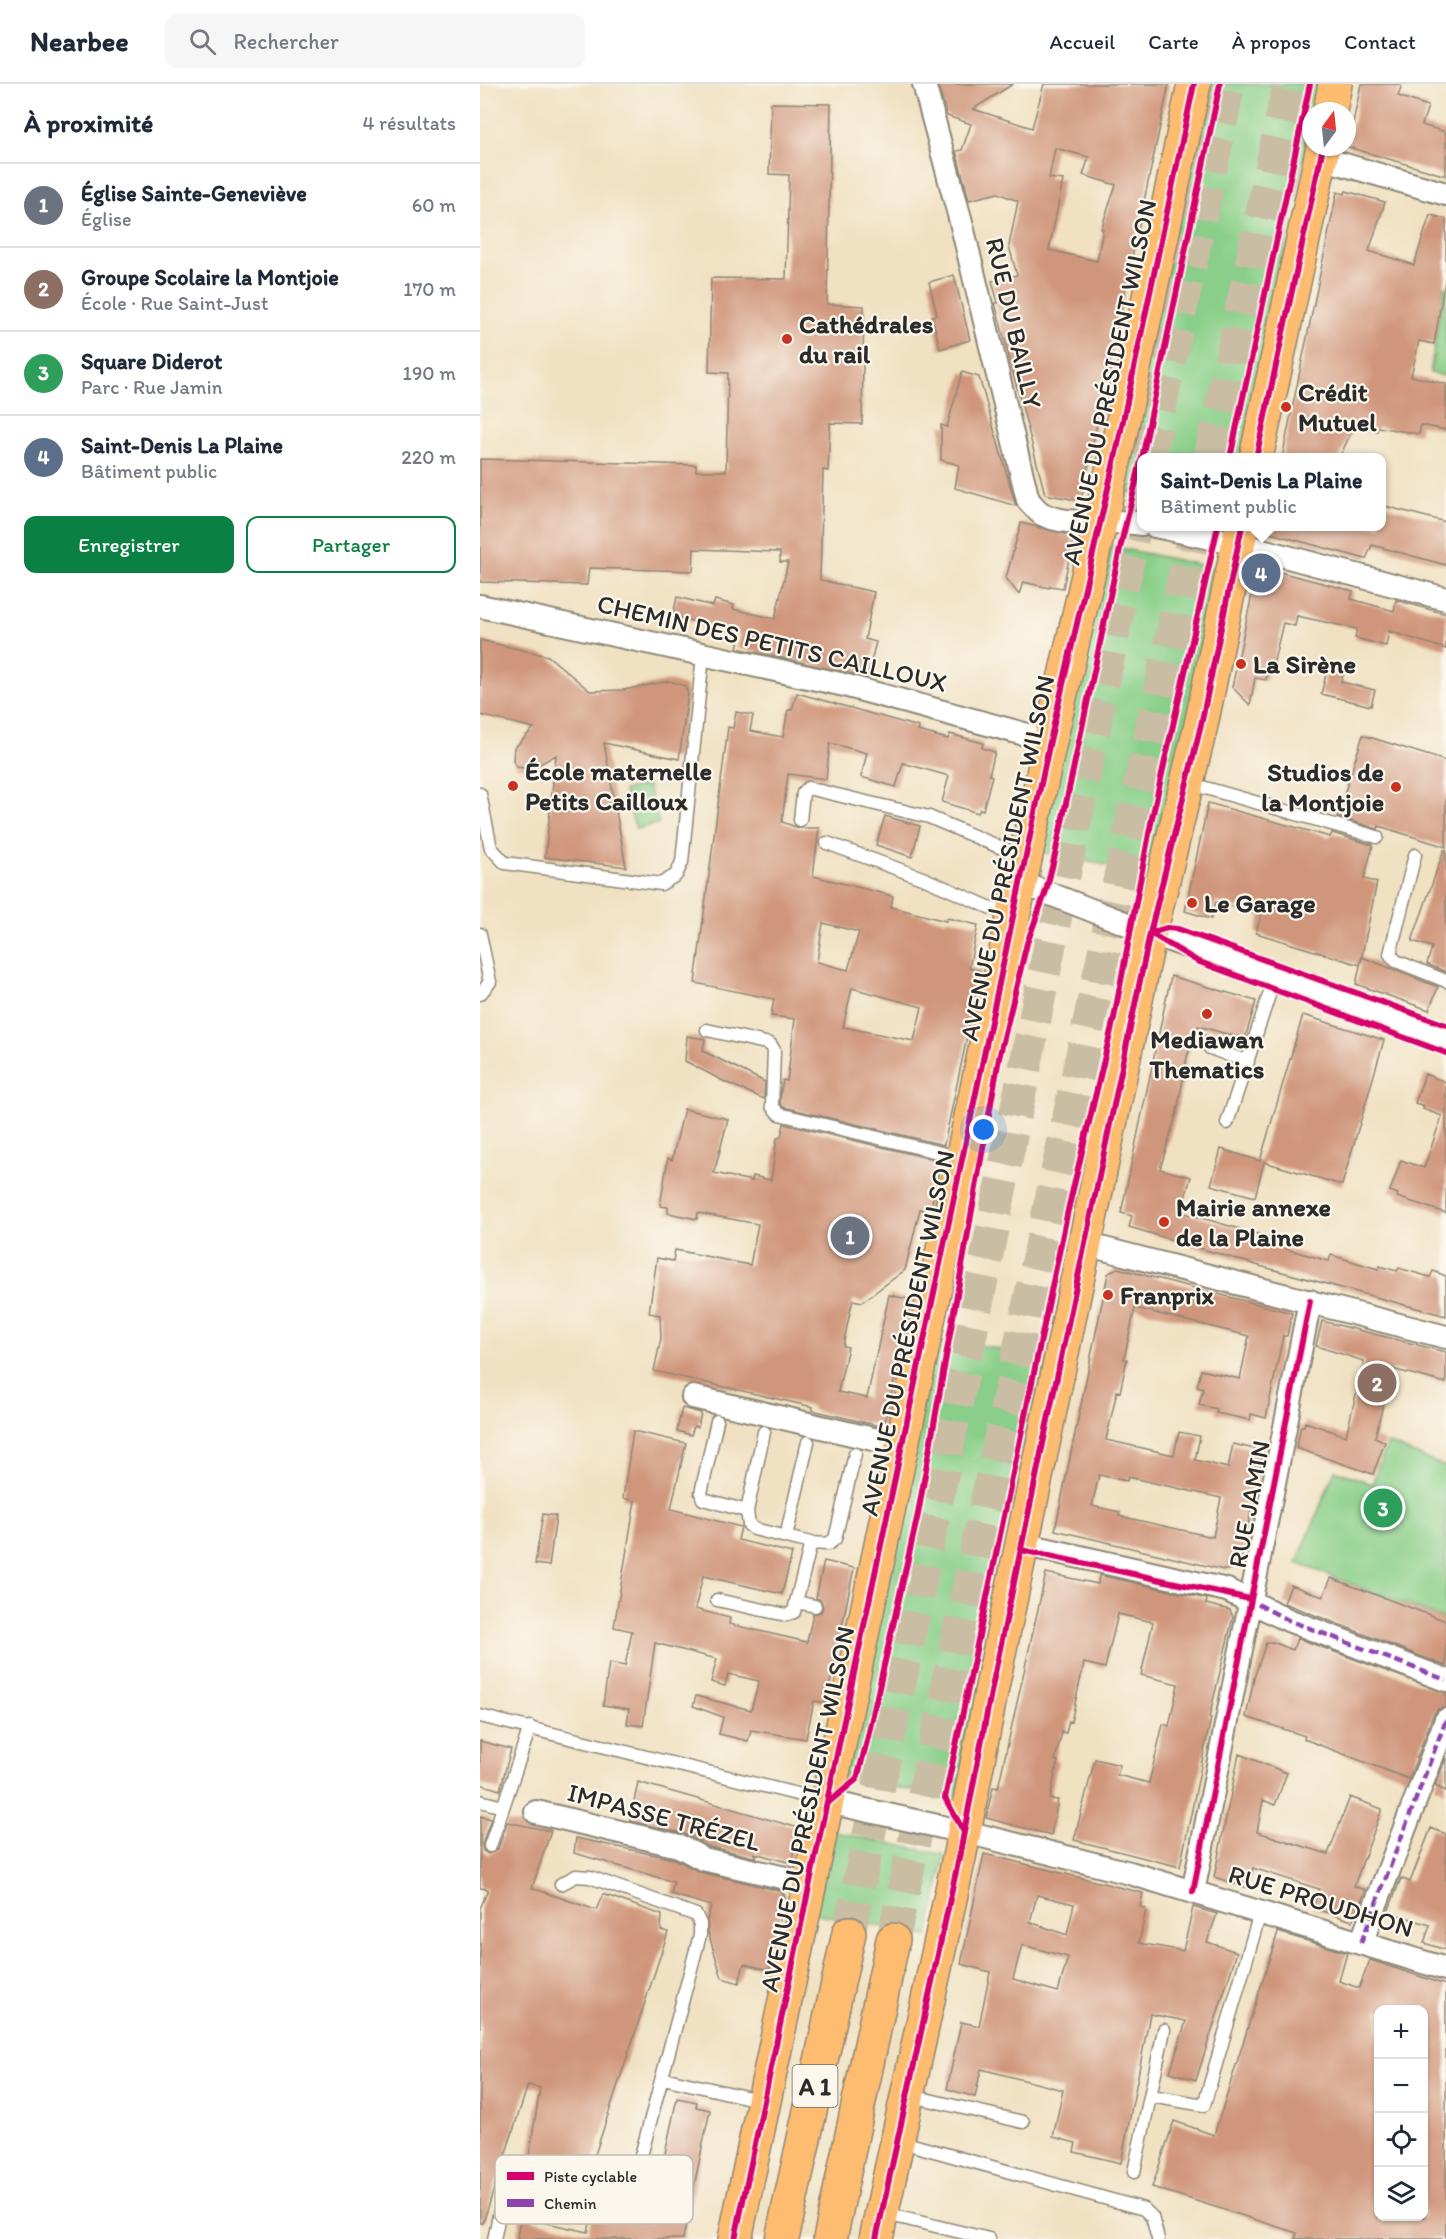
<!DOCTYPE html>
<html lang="fr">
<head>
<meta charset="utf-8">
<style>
	:root { --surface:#fff; --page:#f6f6f7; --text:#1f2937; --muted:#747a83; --line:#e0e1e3; --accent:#0b8043 }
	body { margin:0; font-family:Itim,sans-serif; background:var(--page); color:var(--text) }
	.controls { position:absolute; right:18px; bottom:18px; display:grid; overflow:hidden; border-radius:12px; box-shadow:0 2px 4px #0004 }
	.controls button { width:54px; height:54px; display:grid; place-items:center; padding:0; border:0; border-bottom:2px solid var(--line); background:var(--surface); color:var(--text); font:30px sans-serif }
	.compass { position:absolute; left:822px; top:18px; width:54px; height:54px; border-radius:50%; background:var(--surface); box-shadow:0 2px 4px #0004; rotate:15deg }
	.you { position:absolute; left:504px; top:1046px; width:21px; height:21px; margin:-15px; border:4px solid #fff; border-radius:50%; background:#1a73e8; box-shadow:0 0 0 9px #1a73e833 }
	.badge { display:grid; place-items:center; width:39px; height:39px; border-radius:50%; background:var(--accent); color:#fff; font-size:20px; font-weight:700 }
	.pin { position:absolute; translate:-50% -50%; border:3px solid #fff; box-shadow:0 2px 6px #0006 }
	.popup { position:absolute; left:657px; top:369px; width:249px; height:78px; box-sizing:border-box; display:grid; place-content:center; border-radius:12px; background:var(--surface); filter:drop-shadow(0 2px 4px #0005); font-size:20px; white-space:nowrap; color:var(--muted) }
	.popup b { font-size:22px; color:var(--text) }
	.popup::after { content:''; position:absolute; left:50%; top:100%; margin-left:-12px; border:12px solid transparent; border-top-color:var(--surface) }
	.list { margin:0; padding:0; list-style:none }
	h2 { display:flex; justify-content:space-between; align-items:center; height:78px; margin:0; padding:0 24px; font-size:26px }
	h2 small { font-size:20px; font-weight:400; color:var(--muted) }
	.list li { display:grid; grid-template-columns:39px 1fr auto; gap:18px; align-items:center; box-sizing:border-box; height:84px; padding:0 24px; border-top:2px solid var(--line) }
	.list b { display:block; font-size:22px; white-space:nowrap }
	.list p { margin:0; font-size:20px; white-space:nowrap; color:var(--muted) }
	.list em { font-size:20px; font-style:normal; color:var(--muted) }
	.actions { display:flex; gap:12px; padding:18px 24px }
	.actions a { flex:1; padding:14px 0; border:2px solid var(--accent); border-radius:12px; text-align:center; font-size:21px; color:var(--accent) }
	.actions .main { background:var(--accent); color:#fff }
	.icon { flex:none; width:33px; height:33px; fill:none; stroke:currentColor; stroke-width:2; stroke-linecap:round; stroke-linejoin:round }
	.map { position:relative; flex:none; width:966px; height:2155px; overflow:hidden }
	header { display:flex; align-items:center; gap:36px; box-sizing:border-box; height:84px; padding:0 30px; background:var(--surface); border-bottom:2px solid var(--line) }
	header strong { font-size:28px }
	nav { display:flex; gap:33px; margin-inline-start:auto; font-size:21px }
	.search { width:420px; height:54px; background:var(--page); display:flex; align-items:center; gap:15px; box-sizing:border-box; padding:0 21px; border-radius:12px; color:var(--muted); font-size:22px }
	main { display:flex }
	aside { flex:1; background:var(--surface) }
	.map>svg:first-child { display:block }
</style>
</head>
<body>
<header>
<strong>Nearbee</strong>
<div class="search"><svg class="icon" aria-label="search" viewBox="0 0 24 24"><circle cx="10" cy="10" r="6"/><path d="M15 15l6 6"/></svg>Rechercher</div>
<nav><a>Accueil</a><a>Carte</a><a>À propos</a><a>Contact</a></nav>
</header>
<main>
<aside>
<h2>À proximité<small>4 résultats</small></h2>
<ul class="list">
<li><span class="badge" style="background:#6b7280">1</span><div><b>Église Sainte-Geneviève</b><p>Église</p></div><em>60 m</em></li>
<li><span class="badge" style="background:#8d6e63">2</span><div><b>Groupe Scolaire la Montjoie</b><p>École · Rue Saint-Just</p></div><em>170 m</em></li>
<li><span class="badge" style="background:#2e9e5b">3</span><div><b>Square Diderot</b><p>Parc · Rue Jamin</p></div><em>190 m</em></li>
<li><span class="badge" style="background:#5c6f8a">4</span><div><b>Saint-Denis La Plaine</b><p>Bâtiment public</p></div><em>220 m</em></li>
</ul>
<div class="actions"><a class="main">Enregistrer</a><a>Partager</a></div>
</aside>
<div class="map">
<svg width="966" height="2155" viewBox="0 0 966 2155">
	<rect width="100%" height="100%" fill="#fbf7ec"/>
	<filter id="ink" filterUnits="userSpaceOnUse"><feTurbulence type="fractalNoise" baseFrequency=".0167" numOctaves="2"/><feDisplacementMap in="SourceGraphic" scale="12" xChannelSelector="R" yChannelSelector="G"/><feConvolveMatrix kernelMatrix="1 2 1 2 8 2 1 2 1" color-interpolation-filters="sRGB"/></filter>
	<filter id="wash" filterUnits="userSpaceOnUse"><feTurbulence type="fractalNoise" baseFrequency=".008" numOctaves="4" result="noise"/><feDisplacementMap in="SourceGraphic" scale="24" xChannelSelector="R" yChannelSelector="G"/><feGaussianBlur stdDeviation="1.35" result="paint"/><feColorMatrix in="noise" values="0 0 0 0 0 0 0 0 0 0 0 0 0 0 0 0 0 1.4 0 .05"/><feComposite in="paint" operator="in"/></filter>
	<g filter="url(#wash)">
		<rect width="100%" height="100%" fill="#f0e1c2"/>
		<path fill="#89cf89" stroke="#5a7d5a" stroke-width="1.5" d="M723 0H839L834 27H831V39L762 373 661 374V411L634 405Z
			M964 202 966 203V292L950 289Z
			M625 461 741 485 677 792 558 767Z
			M167 700 179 739 156 745 144 707Z
			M456 1252 570 1276 477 1716 362 1692Z
			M908 1359 966 1383V1536L817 1479 855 1386 892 1400Z
			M350 1747 465 1771 448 1852 334 1829Z"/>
		<g id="blocks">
			<path fill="#d0967c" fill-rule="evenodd" d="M458 0H533L493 25 552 44 564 0H689L628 286 632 287 621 336 618 335 602 412 596 416 565 410 515 219H518L512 197 537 191 529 162 538 117 518 109 489 116 476 67 482 66 491 40 467 32ZM575 64 609 73 603 91 636 101 621 145H623L617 177 569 166 583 96 569 94Z
				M881 0H922L918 12 948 22 942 41 966 48V92L868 63Z
				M291 19 351 20 347 220 384 222 382 340 350 339 348 387 343 386 340 496 394 508 385 555 396 558 387 593 257 564 260 550 193 532 197 513 233 522 235 516 254 521 253 525 295 535 308 478H300V468L214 465 213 487 109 484 107 501 0 498V375L216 381V387H246L248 289 229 288 231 194 306 195 309 91 289 90Z
				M866 107 905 118 889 167 934 181 950 131 966 135V191L954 260 939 257 931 292 966 300V346L941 341 939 350 898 343 897 347 875 341 859 374H802L857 108 865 110Z
				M474 191 490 256 460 265 452 232 457 231 449 198Z
				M482 288 499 293 536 422 475 404 479 381 461 376V341L467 343Z
				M901 421 966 438V481L892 461 886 475 782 447V442H901Z
				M541 439 589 451 593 456 583 504 570 502 569 504 543 498 539 511 526 494Z
				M788 485 873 507 871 515 914 527 916 516 966 530V565L909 547 906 562 875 554 877 545 817 532 815 542 803 539 791 589 788 588 786 596 775 594 770 621 752 603 776 492Z
				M0 556 68 572 110 607 143 606 190 597 205 602 208 610 199 675 124 659 146 783 65 773 76 671 51 685 37 683 33 677 34 664 54 644 0 631Z
				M848 583 864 587 861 598 895 606 891 622 841 610Z
				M317 609 439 643 438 647 468 655 470 650 503 659 502 664 515 668 509 691 512 692 503 726 500 725 498 729 462 718 469 692 423 679 416 703 381 693 387 669 350 659 346 695 308 690 302 738 319 744H339L333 792 413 812 411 823 466 837 467 834 498 841 489 884 501 887 464 1061 303 1023 300 1019 301 1006 303 996 307 997 315 935 291 932 294 915 215 899 248 643 253 644 256 628 273 631 270 647 303 653 308 626H312ZM343 839 379 848 368 886 337 878ZM372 904 442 923 434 957 363 943Z
				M883 651 966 677V763L899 742 898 745 857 733Z
				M728 719 850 753 852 749 893 761 884 795 897 798 880 881 776 849 781 831 736 818 731 835 705 827Z
				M405 732 440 742 432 773 396 761Z
				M964 766H966V888L947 880 952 863 932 857Z
				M882 873 958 903 949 926 876 900Z
				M691 892 776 917 765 955 718 942 707 973 697 1028 680 1085 711 1093 701 1128 808 1159 806 1165 849 1177 851 1171 898 1185 899 1182 917 1187 919 1184 950 1193 953 1187 966 1192V1232L776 1181 649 1143 652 1132 641 1129Z
				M823 931 904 956 862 1101 784 1078 775 1113 731 1101 741 1065 780 1077Z
				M207 952 225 955 223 967 285 998 284 1015 245 998 205 977Z
				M945 990 966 998V1129L917 1113 918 1110 910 1107 921 1076 944 1084 962 1032 943 1025 944 1022 935 1019Z
				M204 1025 248 1035 234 1089 272 1097 273 1092 291 1096 297 1054 301 1053 304 1040 461 1077 450 1128 440 1125 425 1186 382 1218 373 1216 370 1228 363 1262 368 1263 358 1308 387 1314 409 1211 432 1216 404 1343 332 1326 333 1323 174 1287 181 1254 180 1231 169 1229 177 1174 193 1177 195 1166 270 1181 278 1140 218 1129 217 1135 188 1129V1123L180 1122 188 1074 192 1076Z
				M637 1184 812 1229 807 1252H803L786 1334 771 1330 770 1336 736 1329 737 1325 719 1321 723 1305 717 1303 721 1286 760 1295 769 1252 655 1224 644 1275H647L640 1308 637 1307 626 1356 694 1371 699 1348 720 1352 715 1376 748 1384 753 1360 783 1367 761 1477 752 1485 744 1486 575 1446 628 1190ZM619 1391 647 1397 648 1393 741 1414 733 1453 639 1432 640 1428 612 1422Z
				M842 1237 966 1268V1299L912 1285 895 1353 905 1358 893 1390 816 1364 821 1342H824L825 1338 866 1352 884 1277 836 1262Z
				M202 1324 221 1329 218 1343 214 1342 211 1351 197 1347Z
				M153 1347 206 1359 191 1425 261 1443 258 1456 312 1469 302 1510 223 1492 215 1525 250 1534 249 1540 327 1558 333 1530 341 1528 343 1523 341 1516 336 1514 344 1477 374 1484 346 1619 334 1617 326 1655 271 1646 268 1657 239 1650 243 1633 213 1622 216 1612 271 1626 279 1597 248 1590 245 1602 231 1598 237 1575 175 1559 163 1642 147 1640 149 1625 123 1621 129 1579 145 1582 152 1547 134 1543 155 1417 143 1414Z
				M63 1430 76 1432 69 1482 55 1480Z
				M566 1489 618 1500 619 1491 727 1515 726 1520 750 1526 753 1533 729 1634H731L700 1783 594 1756 615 1675 640 1681 637 1691 669 1699 683 1640 689 1642 698 1600 661 1591 673 1538 638 1530 625 1584 604 1579 591 1638 589 1637 586 1649 582 1648 575 1676 578 1677 570 1715 578 1716 571 1751 506 1734 513 1703 518 1704Z
				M851 1494 966 1537V1582L804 1519 811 1501 843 1513Z
				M817 1554 966 1609V1623L958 1625 953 1631 929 1695 824 1655 825 1652 766 1633 774 1594 786 1559 793 1558 813 1566Z
				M0 1657 31 1665 20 1706 0 1700Z
				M759 1670 807 1689 795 1721 783 1716 777 1748 848 1770 870 1713 902 1725 874 1802 886 1806 872 1837 833 1824 839 1805 773 1784 768 1804 734 1793Z
				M966 1674V1707L955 1702Z
				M158 1698 319 1744 311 1779 274 1769 277 1774 228 1762 202 1749 150 1737Z
				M0 1732 11 1735 2 1760 3 1767 8 1770 18 1765 27 1738 71 1747 52 1804 116 1826 123 1810 182 1831 181 1846 188 1848 108 2092 100 2089 96 2098 79 2093 80 2089 48 2079 60 2004 48 2001 3 2139H0V1825L8 1805 0 1804Z
				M951 1744 966 1750V1866L944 1859 950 1841 908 1828 921 1794 930 1798Z
				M96 1754 194 1775 220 1788 301 1807 305 1812 289 1886 264 1880 259 1899 242 1894 228 1848 227 1836 231 1822 191 1810 194 1798 94 1769Z
				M504 1770 663 1809 660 1823 666 1825 659 1859 703 1867 713 1823 737 1830 727 1858 757 1868 716 1996 690 1988 706 1937 670 1930 641 2079 594 2068 596 2059 573 2053 583 2006 501 1985 495 2013 467 2005 481 1938 499 1942 510 1888 481 1880ZM557 1811 594 1820 587 1851 550 1838ZM542 1861 588 1873 578 1908 533 1895Z
				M798 1848 867 1869 859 1897 879 1904 890 1876 966 1901V2155H815L817 2149 672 2103 694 2037 734 2051ZM898 1926H944V2133H898Z
				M197 2014 217 2018 216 2023 230 2026 203 2155H37L43 2113 58 2116 53 2136 108 2148 113 2127 170 2139Z"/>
		</g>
	</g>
	<g filter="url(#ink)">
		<use href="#blocks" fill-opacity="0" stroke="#8e8676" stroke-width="1.5"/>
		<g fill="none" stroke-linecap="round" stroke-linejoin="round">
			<path stroke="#c9bda4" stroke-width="33" stroke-dasharray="33 16" stroke-linecap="butt" d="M669 374 749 0
				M730 374 809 0
				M369 1849 661 413
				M413 1856 715 442"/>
			<g stroke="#8e8676" stroke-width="15">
				<path id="lane" d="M708 699 897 753
					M0 710 11 764 25 779 181 800 196 791 202 778 223 571
					M320 736 323 709 328 704 449 733 543 773
					M347 759 445 795 511 824 532 828
					M935 771 910 870 916 877 966 897
					M0 850 10 898 0 910
					M227 946 290 960 294 966 292 1022 299 1030 482 1074
					M726 958 730 964 768 978
					M747 1039 795 893
					M237 1337 221 1409 223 1415 267 1427 269 1441 274 1445 331 1459 316 1518
					M267 1427 284 1348
					M306 1453 328 1358
					M331 1459 348 1460 355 1455 375 1370
					M237 1516 306 1531 314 1528 316 1518 335 1522
					M0 1632 345 1717
					M0 1717 23 1723
					M10 1762 50 1643
					M183 1994 283 2017
					M428 2011 543 2038
					M671 2012 724 2021 780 1829
					M418 2057 664 2125 672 2133 678 2155
					M654 2088 684 1946
					M402 2129 509 2155
					M14 2155C19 2137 20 2102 39 2096L133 2118 144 2119 150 2113 220 1851V1840L216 1831 110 1793 96 1792 81 1800"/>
			</g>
			<g stroke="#8e8676" stroke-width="26">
				<path id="street" d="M444 0 481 138 548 416C552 420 557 427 562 430 588 444 631 434 661 440
					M841 74 966 110
					M675 442 759 460 966 515
					M0 522 360 600 570 657
					M542 799 670 849 966 955
					M605 1160 966 1253
					M213 1313 423 1362
					M542 1460 747 1506 808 1536 966 1596
					M349 1718 498 1751 650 1789 966 1885
					M56 1728 199 1762 223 1775 331 1800
					M713 1808 830 1217
					M881 1859 966 1636"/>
			</g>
			<g stroke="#8e8676" stroke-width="36">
				<path id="primary" d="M850 27 855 0
					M776 374 843 63
					M255 2155 570 657 637 365 714 0
					M396 2155 480 1769 512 1603 670 849 721 641 762 442"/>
			</g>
			<g stroke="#8e8676" stroke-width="36">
				<path id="highway" d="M302 2155 369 1849
					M350 2155 413 1856"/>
			</g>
			<use href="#lane" stroke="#fff" stroke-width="12"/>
			<use href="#street" stroke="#fff" stroke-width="22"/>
			<use href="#primary" stroke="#fdbc70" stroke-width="33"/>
			<use href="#highway" stroke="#fdbc70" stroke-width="33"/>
			<path stroke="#8e44ad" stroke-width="4.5" stroke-dasharray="9 4.5" stroke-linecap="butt" d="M766 1514 808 1536 966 1596
				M881 1859 966 1636"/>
			<g stroke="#fbf7ec" stroke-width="10">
				<path id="cycleway" d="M662 374 740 0
					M750 374 830 0
					M776 374 843 63
					M670 849 717 877 966 969
					M670 849 687 844 698 845 966 941
					M541 1466 770 1515
					M349 1718 377 1695 387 1657 438 1430 519 974 547 859 566 807 575 771 641 460 661 377
					M484 1748 465 1714 588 1126 634 934 672 734 738 442
					M713 1808 830 1217
					M255 2155 570 657 637 365 714 0
					M396 2155 480 1769 512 1603 670 849 721 641 762 442"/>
			</g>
			<use href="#cycleway" stroke="#d6006c" stroke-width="6"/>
		</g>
	</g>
	<g fill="#c8321e" stroke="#fbf7ec" stroke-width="2">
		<circle cx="307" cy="255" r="6"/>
		<circle cx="806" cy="323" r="6"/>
		<circle cx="761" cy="580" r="6"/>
		<circle cx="33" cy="702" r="6"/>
		<circle cx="916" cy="703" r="6"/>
		<circle cx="712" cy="819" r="6"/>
		<circle cx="727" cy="930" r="6"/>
		<circle cx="684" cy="1138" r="6"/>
		<circle cx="628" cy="1211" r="6"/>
	</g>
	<g text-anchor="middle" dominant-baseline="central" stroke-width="4.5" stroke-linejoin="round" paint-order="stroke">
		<rect fill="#fbf7ec" stroke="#696865" stroke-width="1.5" x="312.5" y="1981" width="45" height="42" rx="4.5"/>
		<g font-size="24" font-weight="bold" fill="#2b2b2b">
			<text x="335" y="2002">A 1</text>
		</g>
		<g font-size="26" fill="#2b2b2b" stroke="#fbf7ec">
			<text transform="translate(534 239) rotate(77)">RUE DU BAILLY</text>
			<text transform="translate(629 298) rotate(-78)">AVENUE DU PRÉSIDENT WILSON</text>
			<text transform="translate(292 559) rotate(13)">CHEMIN DES PETITS CAILLOUX</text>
			<text transform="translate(527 774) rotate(-78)">AVENUE DU PRÉSIDENT WILSON</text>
			<text transform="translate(427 1249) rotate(-78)">AVENUE DU PRÉSIDENT WILSON</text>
			<text transform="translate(769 1420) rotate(-79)">RUE JAMIN</text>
			<text transform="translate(327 1725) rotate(-78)">AVENUE DU PRÉSIDENT WILSON</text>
			<text transform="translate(184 1733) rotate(15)">IMPASSE TRÉZEL</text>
			<text transform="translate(841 1817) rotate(17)">RUE PROUDHON</text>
		</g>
		<g font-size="26" font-weight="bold" fill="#2b2b2b" stroke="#fbf7ec" text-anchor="start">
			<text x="319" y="240">Cathédrales<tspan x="319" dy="30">du rail</tspan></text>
			<text x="818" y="308">Crédit<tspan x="818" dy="30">Mutuel</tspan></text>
			<text x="773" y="580">La Sirène</text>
			<text x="45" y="687">École maternelle<tspan x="45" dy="30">Petits Cailloux</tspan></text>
			<text x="904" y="688" text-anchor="end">Studios de<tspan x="904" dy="30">la Montjoie</tspan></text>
			<text x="724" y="819">Le Garage</text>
			<text x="727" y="955" text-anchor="middle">Mediawan<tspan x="727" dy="30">Thematics</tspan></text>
			<text x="696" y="1123">Mairie annexe<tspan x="696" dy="30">de la Plaine</tspan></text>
			<text x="640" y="1211">Franprix</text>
		</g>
	</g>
	<rect x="15" y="2071" width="198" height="69" rx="9" fill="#fbf7ec" stroke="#bdbab2" stroke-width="1.5"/>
	<rect x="27" y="2088" width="27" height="8" fill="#d6006c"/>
	<rect x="27" y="2115" width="27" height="8" fill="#8e44ad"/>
	<g font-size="16" fill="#2b2b2b">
		<text x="64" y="2098">Piste cyclable</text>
		<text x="64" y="2125">Chemin</text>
	</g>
</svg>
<div class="controls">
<button>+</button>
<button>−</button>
<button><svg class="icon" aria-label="locate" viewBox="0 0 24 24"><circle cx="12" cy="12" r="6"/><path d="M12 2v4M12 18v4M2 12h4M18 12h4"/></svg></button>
<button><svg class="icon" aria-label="layers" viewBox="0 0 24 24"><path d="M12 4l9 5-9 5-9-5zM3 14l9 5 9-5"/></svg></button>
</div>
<svg class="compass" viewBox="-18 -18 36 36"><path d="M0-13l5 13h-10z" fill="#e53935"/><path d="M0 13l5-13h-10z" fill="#747a83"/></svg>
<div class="you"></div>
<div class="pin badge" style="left:370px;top:1152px;background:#6b7280">1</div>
<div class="pin badge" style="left:897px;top:1299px;background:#8d6e63">2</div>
<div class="pin badge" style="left:903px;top:1424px;background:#2e9e5b">3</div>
<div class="pin badge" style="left:781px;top:489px;background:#5c6f8a">4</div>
<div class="popup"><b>Saint-Denis La Plaine</b>Bâtiment public</div>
</div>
</main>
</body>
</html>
